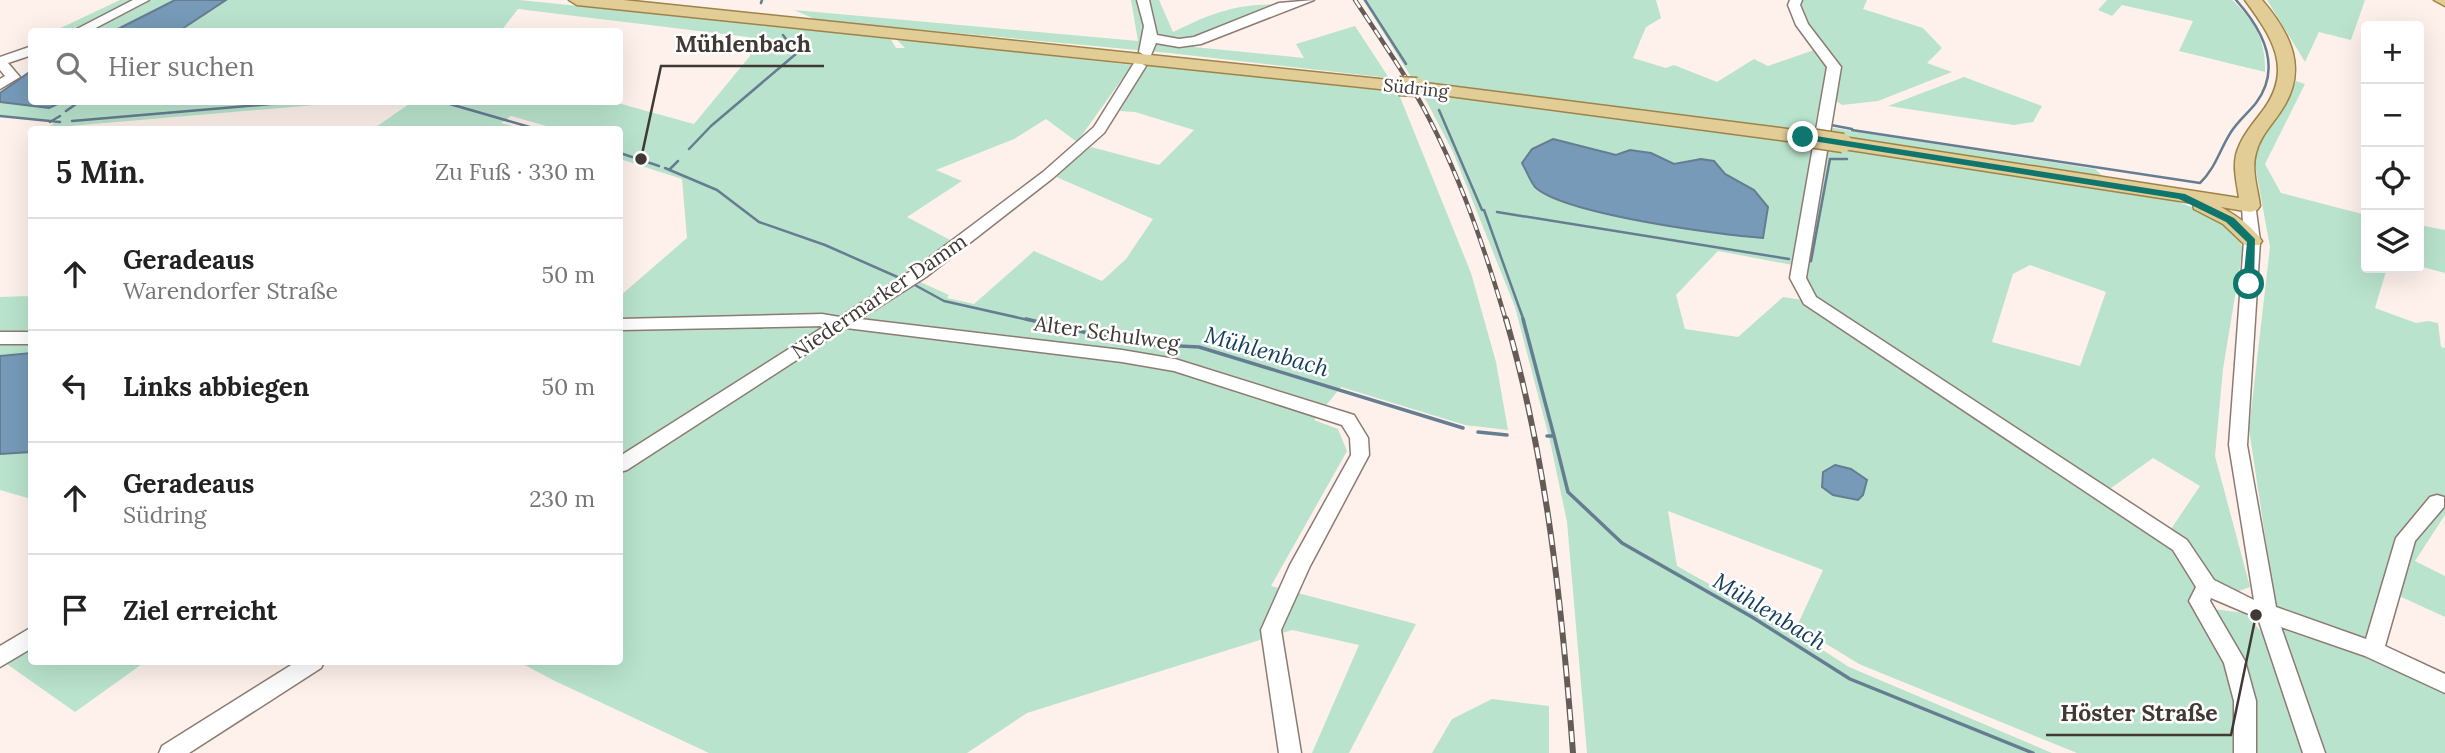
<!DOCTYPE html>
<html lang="de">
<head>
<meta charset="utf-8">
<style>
	:root { --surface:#fff; --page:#f6f6f6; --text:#222; --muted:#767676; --line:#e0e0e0 }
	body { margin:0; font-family:Lora,serif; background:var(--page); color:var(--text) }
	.controls { position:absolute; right:21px; top:21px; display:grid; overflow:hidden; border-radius:7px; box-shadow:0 7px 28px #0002 }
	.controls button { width:63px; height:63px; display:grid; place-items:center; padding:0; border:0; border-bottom:2px solid var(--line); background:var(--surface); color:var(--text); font:35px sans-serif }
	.stop { position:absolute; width:21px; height:21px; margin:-16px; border:5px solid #0f766e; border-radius:50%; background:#fff }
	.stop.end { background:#0f766e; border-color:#fff; box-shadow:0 2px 7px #0008 }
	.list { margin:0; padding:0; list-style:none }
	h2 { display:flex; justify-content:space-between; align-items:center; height:91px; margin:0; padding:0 28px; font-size:30px }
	h2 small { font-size:23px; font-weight:400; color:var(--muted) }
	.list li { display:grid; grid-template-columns:46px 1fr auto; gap:21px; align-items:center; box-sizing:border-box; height:112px; padding:0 28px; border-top:2px solid var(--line) }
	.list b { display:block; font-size:26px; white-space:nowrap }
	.list p { margin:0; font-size:23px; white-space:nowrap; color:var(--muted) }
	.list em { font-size:23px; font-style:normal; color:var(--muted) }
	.icon { flex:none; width:38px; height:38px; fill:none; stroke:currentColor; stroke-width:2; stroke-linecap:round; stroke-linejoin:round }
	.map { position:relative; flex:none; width:2445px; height:753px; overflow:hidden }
	.search { position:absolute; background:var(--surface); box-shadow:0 7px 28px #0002; left:28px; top:28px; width:595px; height:77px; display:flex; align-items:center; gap:18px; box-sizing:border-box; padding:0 24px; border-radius:7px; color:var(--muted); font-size:26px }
	.panel { position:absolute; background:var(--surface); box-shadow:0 7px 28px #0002; left:28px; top:126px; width:595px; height:539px; border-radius:7px }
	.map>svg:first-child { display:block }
</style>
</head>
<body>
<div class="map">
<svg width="2445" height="753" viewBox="0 0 2445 753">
	<rect width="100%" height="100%" fill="#fef1eb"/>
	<path fill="#b9e3cd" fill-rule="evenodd" d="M120 0H175L117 30 122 31 52 32Z
		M226 0H520L890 38 896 48H905L895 38 1132 65 1077 142 1046 119 1014 139 936 170 962 181 907 217 952 241 905 275 949 295 947 298 974 304 1034 251 1102 281 1126 259 1153 219 1054 176 1091 147 1159 165 1194 130 1135 112 1120 111 1145 65 1398 92 1471 273 1496 362 1508 430 1465 425 1341 387 1314 420 1338 429 1347 451 1271 586 1416 624 1349 753H1312L1359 645 1292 630 1027 713 967 753H709L555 681 519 662H620V296L687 238 682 179 620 159V130L557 129 511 116 501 123 524 129H373L412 102H614L694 124 750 56 748 37 518 9 501 31 179 32Z
		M1131 0H1159L1173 32C1213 12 1246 0 1293 6L1194 47 1304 58 1296 44 1355 26 1389 78 1169 53 817 20 794 10 1138 41Z
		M1363 0H1656L1661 18 1646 27 1633 58 1666 68 1674 65 1717 82 1754 59 1768 66 1814 50 1827 66 1815 125 2095 169 2119 191 2175 201 2211 214 2232 227 2243 248 2223 369 2215 456 2250 587 2236 592 2214 584 2169 532 2200 486 2153 458 2107 491 1816 300 1798 266 1718 251 1676 295 1685 329 1738 337 1783 297 1809 301 2173 546 2197 581 2196 607 2245 613 2264 635 2304 753H2077L1859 664 1797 626 1823 570 1668 511 1677 566 1795 632 1849 667 2052 753H1587L1567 522 1550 441 1515 307 1453 152 1428 104ZM2030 265 2106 292 2080 366 1992 342 2013 274Z
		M1800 0H1867L1863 9 1923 28 1942 48 1927 63 1952 72 1878 101 1842 105 1835 100 1839 67 1806 25 1798 5Z
		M2107 0H2232C2255 21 2266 41 2265 72L2179 51 2193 21 2122 5 2112 16 2098 10Z
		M2267 0H2365L2351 40 2319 32 2305 62Z
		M1964 77 2042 106 2033 122 2014 125 1888 106Z
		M2296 81 2305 84 2265 164 2281 193 2366 215V268H2387L2375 308 2416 323 2428 321 2438 323 2441 347 2445 348V515L2415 561 2445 576V617L2397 595 2365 640 2276 609 2249 429 2270 247 2254 159 2264 134 2285 105Z
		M0 102 49 108 62 102H318L315 105 47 128 60 119 47 121 0 115Z
		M2419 225 2445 230V273L2419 266Z
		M31 296V353L0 356V297Z
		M28 450 31 452V499L0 490V454Z
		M2278 622 2367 655 2445 692V753H2323Z
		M31 643 32 662H145L75 712 4 662Z
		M1492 699 1549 706V753H1432L1452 719Z"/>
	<path fill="#769ab8" stroke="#667d91" stroke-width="2" d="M175 0H226L179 31 116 30Z
		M31 71 32 102H62L49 108 0 102V93Z
		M1553 139 1616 155 1630 150 1651 153 1674 164 1701 159 1714 161 1725 174 1754 190 1768 207 1763 238C1720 235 1563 214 1535 187 1530 181 1526 170 1522 163L1532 149Z
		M31 353V452L0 454V356Z
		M1835 465 1851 469 1867 480 1863 495 1858 500 1833 495 1822 487 1823 472Z"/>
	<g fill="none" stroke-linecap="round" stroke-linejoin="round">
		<path stroke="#667d91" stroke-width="2.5" d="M1365 0 1406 64
			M761 3 762 0
			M443 102 540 130
			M1439 110 1482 210
			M66 111 79 102
			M0 116 60 122
			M72 121 294 102
			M50 122 60 116
			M1831 125 1852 129
			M1852 130 2200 183C2215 169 2220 149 2231 132 2238 121 2248 113 2256 103 2283 67 2262 29 2236 0
			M689 149 711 126 797 53 783 35
			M620 153 659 166
			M665 168 717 190 759 222 825 245 902 279
			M670 169 678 161
			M1484 210 1524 321
			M1497 212 1789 259
			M1807 262 1811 261 1830 159H1847
			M913 284 944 301 1033 321"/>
		<path stroke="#667d91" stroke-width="3.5" d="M1026 319 1123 341
			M1523 319 1554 436
			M1140 344 1199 347 1463 428
			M1478 432 1507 435
			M1547 436H1554L1568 492 1622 543 1752 617 1850 679 2033 753"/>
		<g stroke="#8d7b71" stroke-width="3">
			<path id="minor" d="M133 0H149L88 32H71Z
				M1137 0H1149L1157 35 1179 39 1194 37 1279 3 1314 0 1201 44 1179 47 1156 43 1151 55 1146 56 1139 52 1144 26Z
				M1790 0H1802L1800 5 1808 24 1841 67 1806 278 1816 297 2187 540 2214 580 2254 600 2229 445 2244 241 2242 206 2250 201 2255 203 2260 241 2247 445 2276 607 2366 639 2396 538 2430 497 2437 495 2444 497V507L2415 541 2385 646 2445 674V693L2365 656 2281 627 2325 753H2303L2258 618 2211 598 2210 601 2245 661 2256 701V753H2234V701L2224 663 2189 601 2196 587 2173 550 1804 304 1790 278 1827 67 1796 25 1788 5Z
				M32 46V55L8 63 20 77 0 89V79L5 76 0 70V57Z
				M1139 62 1146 66 1104 133 1053 178 926 277 860 319 1122 350 1175 359 1354 415 1368 438 1369 455 1310 566 1281 630 1301 753H1279L1261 630 1290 565 1351 455 1350 438 1342 425 1174 371 1122 362 846 328 627 470 620 472V456L825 326 620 330V319L822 314 840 317 914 269 1043 172 1094 127 1134 63Z
				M0 332H32V344H0Z
				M32 627V648L0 667V646Z
				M296 662H324L321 668 189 753H159L162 746Z"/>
		</g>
		<g stroke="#9d8347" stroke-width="3">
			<path id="major" d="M569 0H623L1399 81 1408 86 1399 91 577 5Z
				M2245 0H2262C2291 34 2309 70 2281 111 2272 125 2260 136 2256 153 2251 170 2258 189 2260 206L2257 210 2250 212 2221 207C2237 216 2252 226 2262 241L2259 245H2245L2223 224 2194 209 2193 203 1843 149 1834 143 1843 137 2239 198C2237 184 2233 169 2236 155 2240 139 2251 126 2261 113 2295 70 2272 37 2245 0Z
				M2434 0H2445V6Z
				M1417 82 1803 131 1812 137 1803 143 1411 91 1408 87Z"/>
		</g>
		<use href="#minor" fill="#fff" fill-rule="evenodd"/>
		<use href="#major" fill="#e2cd97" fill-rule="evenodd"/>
		<g stroke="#655c58" stroke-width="4.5">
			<path id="rail-far1" d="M1355 0C1373 27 1391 54 1408 81 1453 155 1482 239 1506 321"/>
		</g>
		<g stroke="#655c58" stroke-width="6">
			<path id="rail" d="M1506 319C1547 460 1562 607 1573 753"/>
		</g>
		<use href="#rail-far1" stroke="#fff" stroke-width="2.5" stroke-dasharray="9" stroke-linecap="butt"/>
		<use href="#rail" stroke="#fff" stroke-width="3.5" stroke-dasharray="11" stroke-linecap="butt"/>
		<g stroke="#9d8347" stroke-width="21" stroke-linecap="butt">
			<path id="major-bridge" d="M1399 86 1417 87
				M1803 137 1843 143"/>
		</g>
		<use href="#major-bridge" stroke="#e2cd97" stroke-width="18"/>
	</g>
	<path fill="#0f766e" d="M1803 134 2185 194 2234 218 2255 239 2254 284 2249 288 2243 284 2247 242 2226 222 2179 199 1800 139 1798 137Z"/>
	<g text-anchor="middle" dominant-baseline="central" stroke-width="5" stroke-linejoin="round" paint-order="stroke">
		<g font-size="18" fill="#413935" stroke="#fff">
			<text transform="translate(1416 88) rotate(6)">Südring</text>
		</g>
		<g font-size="21" fill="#413935" stroke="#fff">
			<text transform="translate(879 296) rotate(-34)">Niedermarker Damm</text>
			<text transform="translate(1107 333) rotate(8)">Alter Schulweg</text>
		</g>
		<g font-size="23" font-style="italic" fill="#123e5c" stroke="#fff">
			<text transform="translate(1267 351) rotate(16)">Mühlenbach</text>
			<text transform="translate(1770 611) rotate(31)">Mühlenbach</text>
		</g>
	</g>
	<path fill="none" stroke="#413935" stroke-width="2.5" d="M641 159L661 66H824M2256 615L2231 735H2046"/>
	<g fill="#413935" stroke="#fff" stroke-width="2.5">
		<circle cx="641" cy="159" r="7"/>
		<circle cx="2256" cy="615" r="7"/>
	</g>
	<g font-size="23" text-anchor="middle" font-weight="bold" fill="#413935" stroke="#fff" stroke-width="5" stroke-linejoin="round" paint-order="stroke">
		<text x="743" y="52">Mühlenbach</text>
		<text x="2139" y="721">Höster Straße</text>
	</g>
</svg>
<div class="controls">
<button>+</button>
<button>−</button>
<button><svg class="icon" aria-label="locate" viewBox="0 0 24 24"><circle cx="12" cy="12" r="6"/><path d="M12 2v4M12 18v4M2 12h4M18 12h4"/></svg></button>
<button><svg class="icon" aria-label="layers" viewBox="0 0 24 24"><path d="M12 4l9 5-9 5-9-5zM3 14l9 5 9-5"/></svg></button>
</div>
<div class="stop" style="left:2249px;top:284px"></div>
<div class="stop end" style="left:1803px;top:137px"></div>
<div class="search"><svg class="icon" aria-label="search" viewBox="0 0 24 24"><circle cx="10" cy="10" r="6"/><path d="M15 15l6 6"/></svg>Hier suchen</div>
<section class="panel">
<h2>5 Min.<small>Zu Fuß · 330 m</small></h2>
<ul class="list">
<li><svg class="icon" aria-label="ahead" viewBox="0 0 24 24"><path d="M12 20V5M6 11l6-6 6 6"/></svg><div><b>Geradeaus</b><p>Warendorfer Straße</p></div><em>50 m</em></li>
<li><svg class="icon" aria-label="left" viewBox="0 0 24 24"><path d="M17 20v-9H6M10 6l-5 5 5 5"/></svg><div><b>Links abbiegen</b></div><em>50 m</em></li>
<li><svg class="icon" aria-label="ahead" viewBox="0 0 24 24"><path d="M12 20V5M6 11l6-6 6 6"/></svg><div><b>Geradeaus</b><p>Südring</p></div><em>230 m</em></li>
<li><svg class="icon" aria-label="arrive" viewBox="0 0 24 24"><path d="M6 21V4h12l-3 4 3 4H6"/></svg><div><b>Ziel erreicht</b></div></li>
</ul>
</section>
</div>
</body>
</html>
